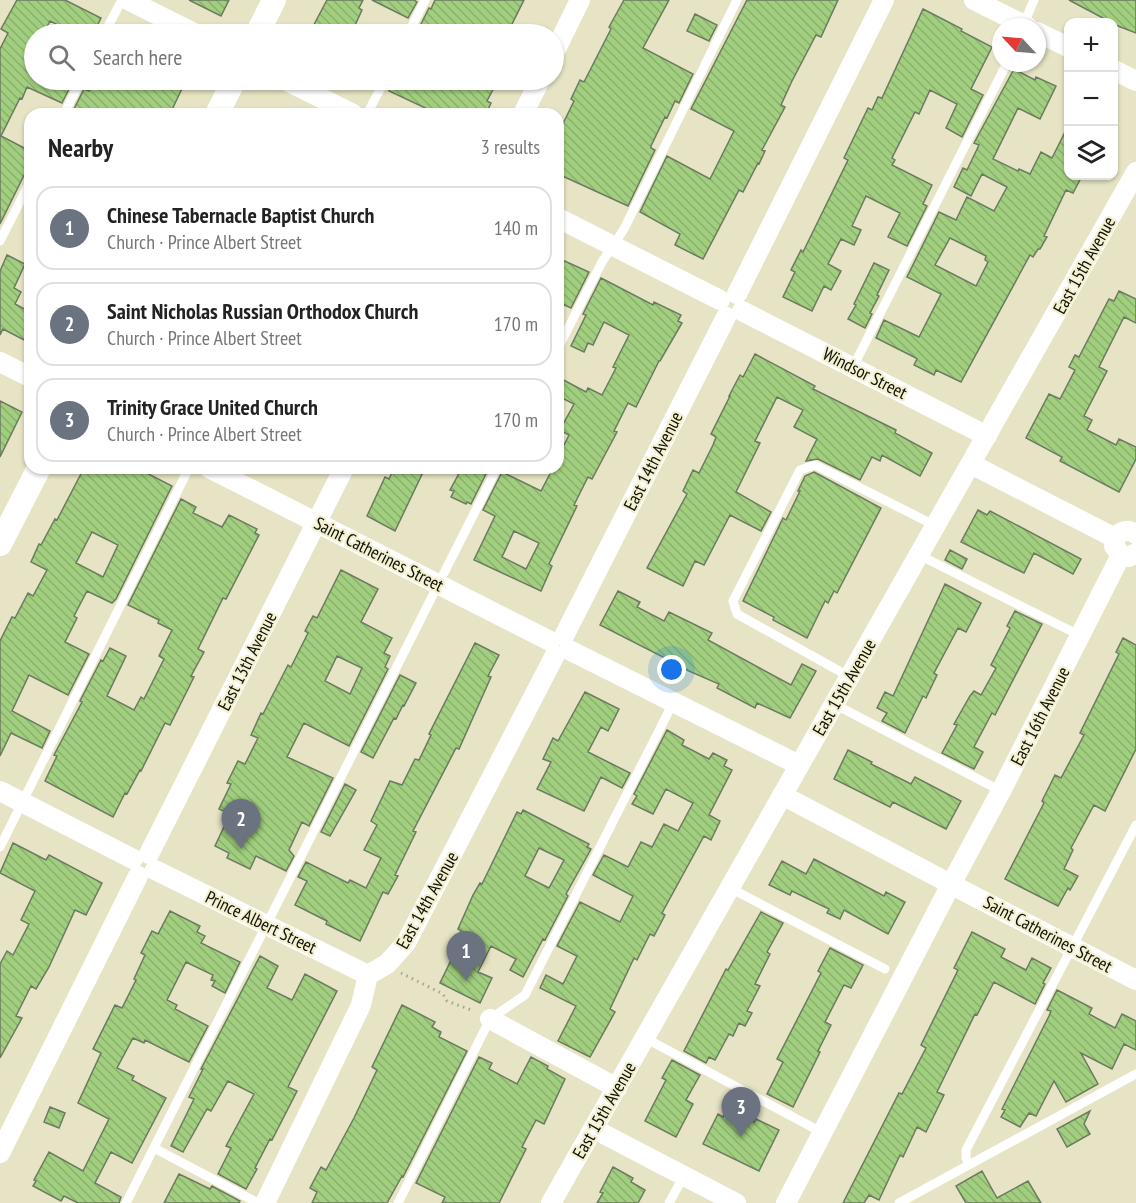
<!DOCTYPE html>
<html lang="en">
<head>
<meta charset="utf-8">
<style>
	:root { --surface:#fff; --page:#f6f6f6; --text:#222; --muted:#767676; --line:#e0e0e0; --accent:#2d78ab }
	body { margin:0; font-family:"PT Sans Narrow",sans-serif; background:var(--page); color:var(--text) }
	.controls { position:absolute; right:18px; top:18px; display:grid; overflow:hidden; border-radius:12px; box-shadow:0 2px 4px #0004 }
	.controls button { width:54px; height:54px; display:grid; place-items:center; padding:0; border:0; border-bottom:2px solid var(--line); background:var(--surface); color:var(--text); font:30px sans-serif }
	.compass { position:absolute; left:992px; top:18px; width:54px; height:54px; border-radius:50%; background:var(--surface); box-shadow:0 2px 4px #0004; rotate:296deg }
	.you { position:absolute; left:672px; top:670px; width:21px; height:21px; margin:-15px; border:4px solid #fff; border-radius:50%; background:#1a73e8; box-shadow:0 0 0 9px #1a73e833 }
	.badge { display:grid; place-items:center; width:39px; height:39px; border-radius:50%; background:var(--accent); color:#fff; font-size:20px; font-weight:700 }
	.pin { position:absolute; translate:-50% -50px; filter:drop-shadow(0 2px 3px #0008) }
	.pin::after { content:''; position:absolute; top:32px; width:21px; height:18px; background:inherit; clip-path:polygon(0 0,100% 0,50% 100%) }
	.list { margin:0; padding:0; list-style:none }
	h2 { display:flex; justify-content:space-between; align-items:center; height:78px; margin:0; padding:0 24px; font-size:26px }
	h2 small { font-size:20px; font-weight:400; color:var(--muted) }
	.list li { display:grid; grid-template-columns:39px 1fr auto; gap:18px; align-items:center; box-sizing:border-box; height:84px; margin:0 12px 12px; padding:0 12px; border:2px solid var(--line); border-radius:18px }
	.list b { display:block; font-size:22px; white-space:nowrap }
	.list p { margin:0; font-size:20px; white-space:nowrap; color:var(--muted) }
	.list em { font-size:20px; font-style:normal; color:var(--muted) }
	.icon { flex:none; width:33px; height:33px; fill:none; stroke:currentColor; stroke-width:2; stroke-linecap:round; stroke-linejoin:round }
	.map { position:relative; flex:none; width:1136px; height:1203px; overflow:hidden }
	.search { position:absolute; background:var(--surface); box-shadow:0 2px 4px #0004; left:24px; top:24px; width:540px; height:66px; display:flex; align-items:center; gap:15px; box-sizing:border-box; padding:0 21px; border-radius:33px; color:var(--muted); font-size:22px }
	.panel { position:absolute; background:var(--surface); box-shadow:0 2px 4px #0004; left:24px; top:108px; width:540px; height:366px; border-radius:18px }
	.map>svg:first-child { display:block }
</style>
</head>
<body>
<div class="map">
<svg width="1136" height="1203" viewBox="0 0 1136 1203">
	<defs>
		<pattern id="building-back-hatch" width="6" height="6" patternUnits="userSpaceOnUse" patternTransform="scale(1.5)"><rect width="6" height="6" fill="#a2cf7f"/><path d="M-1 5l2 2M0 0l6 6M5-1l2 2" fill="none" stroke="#8ab16c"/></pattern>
	</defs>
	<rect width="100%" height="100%" fill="#e6e4c4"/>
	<path fill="url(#building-back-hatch)" stroke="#6b7a60" stroke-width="1.5" fill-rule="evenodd" d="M17 0H65L101 18 93 34H76L50 21 43 34H34V80H64L72 83 62 103 27 87 22 99 20 98 1 136 30 151V163L0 224V49L8 33 1 29Z
		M189 0H229L221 16Z
		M327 0H363L359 8 362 10 351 34H309Z
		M372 0H414L417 2 408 18Z
		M435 0H524L507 34H416L429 8 431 9Z
		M624 0H669L643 48 693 74 679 103 675 101 667 118 665 117 651 146V148L655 150 628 206 558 174V134L574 101 571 99 580 80 584 82 611 29 609 27Z
		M747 0H838L821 37 816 35 792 81 781 105 785 107 762 150 765 151 759 164 758 163 743 192 739 190 703 259 675 245 680 234 640 212 667 156 710 179 734 131 691 109Z
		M1069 0H1136V33L1118 26Z
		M923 9 962 29 961 31 992 47 971 89 983 95 962 137 946 128 957 104 930 90 919 114 915 112 892 158 895 160 892 165 932 185 923 204 927 206 907 246 888 237 900 213 866 196 852 226 861 230 854 245 841 239 828 264 841 271 831 290 824 286 812 311 783 297 795 272 791 270 801 250 803 252 848 160 844 158 868 108 872 110 878 97 882 98Z
		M695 14 717 25 709 41 687 31Z
		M1014 69 1035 80 1036 77 1056 86 1040 119 1018 108 993 159 1018 171 1019 169 1030 174 1041 152 1052 158 1068 126V176H1082L1073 193 1066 190 1044 236 1047 237 1040 249H1038L1033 257 1030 255 961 382 936 370 934 375 914 365 917 359 914 357 876 338 884 320 919 337 941 294 907 277 939 212 956 220 967 197 994 211 1007 187 982 174 971 196 954 187 963 168 967 170 979 145 974 143ZM950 238 986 256 985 260 988 262 976 286 935 265Z
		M95 80H186L170 114H84L74 109 84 89 89 91Z
		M395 80H498L487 101 491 103 486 114H438L389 91Z
		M7 255 25 264 14 288 21 292 15 304 30 312V343L3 329 0 335V271Z
		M558 258 589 272 571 308 558 302Z
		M874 263 889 270 877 295 879 296 870 313 872 314 865 328 848 319 856 305 854 304Z
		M601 278 653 305 654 302 681 315 678 321 682 323 660 361H659L636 407 628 403 614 431 617 432 592 479 588 477 574 505 577 506 549 564 552 566 541 591 474 560 495 516 483 510 502 472 541 491 553 468H558V457L569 435 560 430 574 404 558 396V377L586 392 588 388 602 395 616 368 613 367 629 335 604 322 593 345 588 343 584 352 571 346 586 315 583 314ZM514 531 539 543 526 569 502 557Z
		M1119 291 1136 299V323L1124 317 1099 367 1107 371 1084 416 1092 420 1087 430 1116 445 1119 439 1136 447V459L1119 492 1060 461 1062 457 1026 438 1049 394 1060 399 1075 370 1069 367 1075 355 1079 357 1109 299 1114 301Z
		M755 354 815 386 813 389 896 430 895 433 932 453 920 476 882 455 880 461 872 457 860 480 818 459 806 461 817 439 794 427 803 410 777 397 755 441 760 443 736 492 771 512 761 531 730 515 704 565 695 561 683 586 647 568 687 494 683 491 693 470 699 473 713 445 716 437 711 434 730 396H729L740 375 743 377Z
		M0 401 22 412 0 457Z
		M92 468H137L172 486 116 599 112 603 87 591 74 616 77 618 65 642 89 654 68 695 29 675 12 711 50 731 42 748 11 733 0 756V641L12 617 15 618 28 593 33 596 47 570 31 562 39 544 41 545 55 519 57 520 83 470 89 473ZM92 532 118 545 103 577 76 563Z
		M394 468H425L395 531 367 516 385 477 389 479Z
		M462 468H489L471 504 467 502 466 504 451 497 454 491 450 490Z
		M814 472 881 508 837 593 834 591 828 603 825 601 807 638 773 620 774 617 743 601 783 518 786 520 800 491H798L805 476Z
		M181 499 196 507 193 513 222 527 229 515 257 529 255 533 259 535 226 599 223 598 198 649 204 652 191 676 194 677 170 725 165 723 141 771 140 770 127 794 125 793 113 817 45 781 57 756 54 755 82 702 80 701 101 660 103 661 110 648 126 656 107 696 134 710 141 697 144 699 164 659 159 656 172 630 158 623 159 620 128 605Z
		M978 510 987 515 990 511 1081 559 1073 574 1034 553 1024 573 961 542Z
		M950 550 967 559 962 569 945 560Z
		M341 570 378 589 361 622 392 638 384 653 390 656 385 667 388 669 349 746 304 723 287 757 333 778 309 826 302 822 289 850 294 856 286 871 256 856 250 869 227 858 229 853 215 846 230 814 219 809 231 784 227 783 238 761 245 764 258 738 251 735 261 713 263 714 288 665 291 667 308 633 305 631 313 616 317 618ZM337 656 362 668 350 694 325 681Z
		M945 584 981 603 966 632 958 628 934 673 937 675 926 698 923 696 905 733 882 721 887 713 877 708 885 692 893 696Z
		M618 591 640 602 637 607 664 621 669 612 712 633 708 640 791 685 802 664 816 671 790 718 757 703 755 708 717 688 719 684 668 662 669 660 600 625Z
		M1015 611 1042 624 995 715 992 713 974 747 983 752 974 769 942 753 957 725 954 724 970 696 974 691 981 695 996 668 991 665 1010 628 1007 626Z
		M1123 638 1136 645V749L1105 811 1094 805 1071 848 1073 850 1064 869 1078 876 1070 890 1068 888 1058 906 1005 879 1044 803 1042 801 1055 775 1061 778 1084 735 1080 733 1119 654 1116 652Z
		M475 643 499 655 488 676 491 677 459 749 456 748 413 831 416 832 395 875 398 876 388 894 383 892 360 941 326 924 327 921 295 905 307 881 298 877 306 862 348 883 350 880 366 888 381 858 364 850 377 825 371 821 390 781 402 785 415 759 419 760 431 735 429 734Z
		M400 675 416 683 404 706 403 705 396 719 394 718 373 758 361 752Z
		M585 692 619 709 608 731 601 727 588 752 630 773 622 788 601 777 584 811 537 789 551 762 543 759 553 738 558 741Z
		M667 730 684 740 682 745 709 759 713 753 727 760 724 766 732 770 709 815 720 821 711 840 704 836 662 913 665 915 654 936 650 934 637 960 634 958 610 1009 615 1012 590 1057 558 1041 576 1006 540 988 546 975 563 984 577 956 557 946 580 902 620 922 633 896 593 875 604 855 628 867 641 842 652 847 664 824 678 831 693 803 666 789 653 814 632 804 637 796 634 794Z
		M848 750 872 762 871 764 911 784 915 777 961 801 946 829 893 802 890 807 834 779Z
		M345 784 356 790 330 836 321 832Z
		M523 810 589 844 587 847 591 849 566 894 568 896 545 940 543 939 523 977 510 970 516 959 491 946 478 972 492 978 480 1003 440 983 455 952 452 950 461 931 458 929 473 895 480 883 482 884 517 812 521 814ZM539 848 564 860 549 888 525 876Z
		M13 843 46 860 49 855 102 883 86 915 75 910 49 967 36 989 31 986 16 1016 22 1018 0 1058V964L7 951 13 955 29 924 21 920 35 891 0 873Z
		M814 859 884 896 886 892 905 902 888 934 844 910 840 919 827 913 829 909 792 891 790 895 769 885 782 861 806 874Z
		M170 911 200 926 197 932 205 936 201 943 240 962 225 993 212 986 215 981 211 980 213 975 186 962 167 1000 177 1005 175 1009 208 1026 189 1062 145 1040 144 1043 133 1038 117 1068 134 1076 132 1080 166 1098 132 1163 111 1152 95 1183 121 1197 119 1203H78L64 1196 61 1201 33 1186 36 1181 34 1180 49 1152 83 1171 109 1119 78 1103 101 1053 93 1049 115 1005 122 1008 136 980 134 979 145 955 141 953 152 931 158 934Z
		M761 912 783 923 767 952 770 954 755 984 760 986 747 1011 752 1013 745 1026 739 1023 733 1036 729 1034 715 1060 709 1057 706 1063 684 1051 726 969 728 970Z
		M972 932 1005 949 1001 957 1026 970 1032 958 1051 968 1043 983 1045 984 1035 1004 994 982 977 1015 975 1014 937 1092 944 1095 926 1132 917 1127 903 1157 900 1155 879 1200 869 1195 864 1203H843L899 1093 902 1094 926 1048 921 1045 958 970 954 968Z
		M830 948 863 965 851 988 844 985 825 1022 831 1025 818 1051 820 1052 793 1107 767 1094 783 1062 777 1059 821 973 818 971Z
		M260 956 278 966 267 988 292 1000 305 974 337 991 288 1087 297 1091 272 1140 270 1139 255 1168 257 1169 246 1189 218 1174 231 1148 226 1146 254 1094 228 1081 211 1111 207 1109 183 1152 171 1146 194 1099 189 1097 203 1069H201Z
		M1057 990 1092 1008 1089 1014 1115 1028 1122 1014 1136 1021V1050L1124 1044 1112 1069 1081 1053 1098 1084 1066 1102 1054 1081 1036 1116 1029 1113 1020 1127 1001 1117 1005 1110 1002 1109 1049 1016 1051 1011 1047 1010Z
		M402 1005 435 1022 432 1027 441 1032 439 1037 467 1051 403 1177 402 1176 387 1203H312L317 1192 310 1188 321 1167 326 1170 354 1118 377 1070 372 1067Z
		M479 1057 492 1063 489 1069 517 1084 531 1057 548 1066 547 1069 565 1079 544 1124 536 1120 522 1147 526 1149 499 1203H442L445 1197 416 1183Z
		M672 1060 700 1075 686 1100 693 1104 676 1137 645 1121 666 1080 662 1078Z
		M50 1107 65 1113 59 1128 44 1122Z
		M727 1109 754 1122 756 1119 779 1130 759 1171 703 1144 718 1114 723 1117Z
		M1090 1111 1084 1124 1090 1134 1067 1147 1057 1129Z
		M613 1167 633 1178 631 1182 645 1190 638 1203H597L603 1193 600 1192Z
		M982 1171 997 1198 1028 1181 1041 1203H966L956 1186Z
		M179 1174 210 1189 212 1186 240 1201 239 1203H164Z"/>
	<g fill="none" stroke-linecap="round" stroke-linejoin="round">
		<path stroke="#a6a48b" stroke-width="3" stroke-dasharray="1.5 4.5" stroke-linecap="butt" d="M401 973 443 994 447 1001 474 1011"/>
		<path stroke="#fff" stroke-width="9" d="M1023 26 1034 0
			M104 34 122 0
			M408 34 425 0
			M64 114 81 80
			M367 114 385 80
			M0 241 30 182
			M558 348 602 262 624 229 737 0
			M853 367 1007 63
			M919 555 1081 636
			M850 677 737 614 733 601 800 470 815 465 936 526
			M834 704 1001 791
			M0 847 189 468
			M730 888 885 969
			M645 1038 823 1133
			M154 1148 258 1203
			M969 1165 966 1158V1150L1136 825
			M126 1203 497 468
			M398 1203 490 1019 525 995 673 703
			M669 1203 684 1176
			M899 1203 1136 1074"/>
		<path stroke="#fff" stroke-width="20" d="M128 0 196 34
			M974 0 1028 27
			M1037 32 1068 47
			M554 53 580 0
			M1114 70 1136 81
			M285 80 353 114
			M523 114 540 80
			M558 218 720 300
			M737 294 884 0
			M742 311 987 436
			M0 362 30 377
			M971 464 1115 538
			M209 468 550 641
			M1136 534C1125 527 1115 533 1114 546L1121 555 1129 557 1136 553
			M564 636 726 317
			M569 650 799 765
			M0 791 133 859
			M782 795 943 880
			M149 854 344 468
			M155 870 368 975
			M956 875 1001 791 1121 555
			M960 889 1136 980
			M368 975 387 964 406 943 555 655
			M490 1019 617 1088
			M594 1129 736 1203
			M0 1153 138 876
			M265 1203 361 1005 368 975
			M551 1203 1136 172
			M786 1203 947 892"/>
		<path stroke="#fff" stroke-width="24" d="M257 34 274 0
			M217 114 234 80
			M0 544 39 468"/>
	</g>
	<g text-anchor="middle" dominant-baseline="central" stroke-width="4.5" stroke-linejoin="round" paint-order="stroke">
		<g font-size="18" fill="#100f05" stroke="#f3f1d1">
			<text transform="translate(1084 265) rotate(-61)">East 15th Avenue</text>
			<text transform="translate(865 373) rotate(27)">Windsor Street</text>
			<text transform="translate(653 461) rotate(-63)">East 14th Avenue</text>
			<text transform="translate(379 554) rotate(27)">Saint Catherines Street</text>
			<text transform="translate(247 661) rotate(-63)">East 13th Avenue</text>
			<text transform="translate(844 687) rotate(-60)">East 15th Avenue</text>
			<text transform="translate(1040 716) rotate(-63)">East 16th Avenue</text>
			<text transform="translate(427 900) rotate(-61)">East 14th Avenue</text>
			<text transform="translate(261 922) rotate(26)">Prince Albert Street</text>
			<text transform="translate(1048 934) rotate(28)">Saint Catherines Street</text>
			<text transform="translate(604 1110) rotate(-60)">East 15th Avenue</text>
		</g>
	</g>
</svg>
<div class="controls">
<button>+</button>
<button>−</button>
<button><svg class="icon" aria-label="layers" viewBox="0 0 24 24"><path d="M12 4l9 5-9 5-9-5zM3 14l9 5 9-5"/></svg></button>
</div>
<svg class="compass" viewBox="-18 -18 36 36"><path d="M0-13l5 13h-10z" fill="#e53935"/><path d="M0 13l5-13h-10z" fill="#767676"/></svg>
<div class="you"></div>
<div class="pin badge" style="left:466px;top:981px;background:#6b7280">1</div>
<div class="pin badge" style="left:241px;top:849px;background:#6b7280">2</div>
<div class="pin badge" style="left:741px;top:1137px;background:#6b7280">3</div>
<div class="search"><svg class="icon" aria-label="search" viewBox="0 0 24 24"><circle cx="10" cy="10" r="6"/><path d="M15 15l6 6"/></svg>Search here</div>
<section class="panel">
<h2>Nearby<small>3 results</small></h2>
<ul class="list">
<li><span class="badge" style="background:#6b7280">1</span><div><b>Chinese Tabernacle Baptist Church</b><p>Church · Prince Albert Street</p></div><em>140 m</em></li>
<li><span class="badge" style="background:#6b7280">2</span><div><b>Saint Nicholas Russian Orthodox Church</b><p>Church · Prince Albert Street</p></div><em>170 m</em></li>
<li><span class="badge" style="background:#6b7280">3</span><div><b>Trinity Grace United Church</b><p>Church · Prince Albert Street</p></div><em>170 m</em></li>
</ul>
</section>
</div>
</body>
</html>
